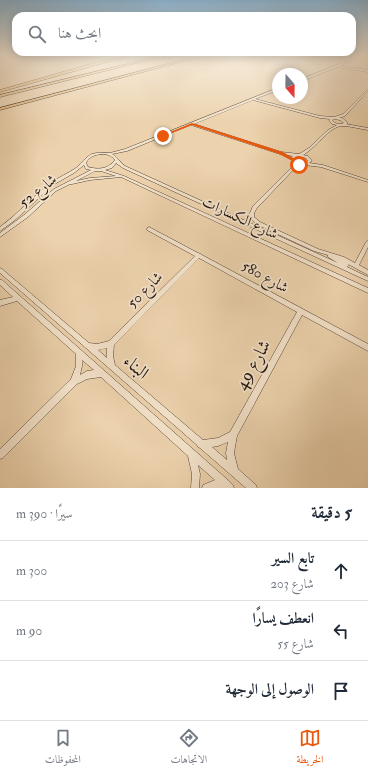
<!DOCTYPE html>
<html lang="ar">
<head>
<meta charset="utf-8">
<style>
	:root { --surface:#fff; --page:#f6f6f7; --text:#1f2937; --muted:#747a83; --line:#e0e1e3; --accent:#ea580c }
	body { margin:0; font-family:"IM FELL Double Pica",Amiri,serif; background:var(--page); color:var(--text); direction:rtl }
	.compass { position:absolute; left:272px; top:68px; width:36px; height:36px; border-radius:50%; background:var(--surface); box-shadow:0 2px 10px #0003; rotate:160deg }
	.stop { position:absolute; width:12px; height:12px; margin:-9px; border:3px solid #ea580c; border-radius:50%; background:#fff }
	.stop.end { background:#ea580c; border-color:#fff; box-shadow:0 1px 4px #0008 }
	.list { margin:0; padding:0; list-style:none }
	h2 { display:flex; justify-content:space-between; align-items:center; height:52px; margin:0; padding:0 16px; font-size:17px }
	h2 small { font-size:13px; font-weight:400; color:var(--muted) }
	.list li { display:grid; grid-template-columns:26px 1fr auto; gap:12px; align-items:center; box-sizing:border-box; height:60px; padding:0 16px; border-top:1px solid var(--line) }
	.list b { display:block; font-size:15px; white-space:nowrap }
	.list p { margin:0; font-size:13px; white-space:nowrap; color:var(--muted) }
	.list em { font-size:13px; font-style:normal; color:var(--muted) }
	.icon { flex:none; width:22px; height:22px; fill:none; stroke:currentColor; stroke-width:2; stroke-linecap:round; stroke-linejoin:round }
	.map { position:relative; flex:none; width:368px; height:488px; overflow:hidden; direction:ltr }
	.search { position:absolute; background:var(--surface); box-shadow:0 2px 10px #0003; left:12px; right:12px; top:12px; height:44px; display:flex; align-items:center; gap:10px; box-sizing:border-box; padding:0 14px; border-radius:12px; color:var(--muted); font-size:15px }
	.sheet { height:232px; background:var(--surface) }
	nav { display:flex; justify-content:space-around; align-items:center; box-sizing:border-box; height:56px; border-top:1px solid var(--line); background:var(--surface); font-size:11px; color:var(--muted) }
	nav a { display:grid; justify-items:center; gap:2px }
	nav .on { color:var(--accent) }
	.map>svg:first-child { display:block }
</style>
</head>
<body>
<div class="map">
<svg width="368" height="488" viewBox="0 0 368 488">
	<rect width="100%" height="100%" fill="#ecd2ad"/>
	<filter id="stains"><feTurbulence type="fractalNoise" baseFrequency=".005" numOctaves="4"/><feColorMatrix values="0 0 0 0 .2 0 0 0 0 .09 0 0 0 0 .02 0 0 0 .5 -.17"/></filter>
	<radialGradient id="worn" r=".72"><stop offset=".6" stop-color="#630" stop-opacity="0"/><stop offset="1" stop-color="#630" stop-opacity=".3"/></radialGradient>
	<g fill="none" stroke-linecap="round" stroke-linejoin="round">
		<g stroke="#554436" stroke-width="1">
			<path id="minor" d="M5 56H9L0 59V57Z
				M359 56H362L339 66 368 70V72L337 67 302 81V79Z
				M278 88V90L255 99 320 116 334 117 343 114 368 89V91L345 116 339 118H342L347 122V124H346L368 128V130C360 129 351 126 343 126 330 125 315 149 303 155L308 156 312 161 309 163 323 165 368 180V182L321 167 304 165 293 170 257 208 254 213V217L260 222 318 249 344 257 355 263 366 242 368 240V247L359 265 368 270V275L348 264 349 265 347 267 368 277V281L123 168 116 163 112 168 105 170 124 176 368 288V293L121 177 90 180 72 184H70L56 191 28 217 0 237V233L24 215 54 189 91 170 86 169 84 165 74 173 53 185 15 220 0 231V227C18 214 32 197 49 184 57 178 67 174 76 168 82 164 85 157 92 154 98 152 103 153 110 153 115 152 120 150 125 149ZM253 100 320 118 330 119 329 120 332 124 337 125 328 130 309 148 299 154 281 152 194 124ZM334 119 340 120 344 123C339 125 335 124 332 120ZM191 125 280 154 293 156 290 158 294 162 299 164 291 168 253 206 250 213V217L256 224 314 251 328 255V257L338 263 125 166C120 163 118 157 112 154L127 151ZM101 154C107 154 111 155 115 160 108 169 99 170 88 167L86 163C89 157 94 155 101 154ZM298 156 306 158 308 161C303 164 298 163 294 158ZM95 171H101L116 176 90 178 76 181Z
				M149 227 198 253 201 254 202 255 368 344V351L302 315 237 436 234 453 238 469 256 485 257 488H246L200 448 198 447 197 445 0 273V268L2 269 89 343 97 344 109 341 195 256 147 230V229ZM199 258 297 312 230 432 218 438 203 440 115 365 113 356 114 345ZM107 348V358L98 350ZM228 442 226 453 227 460 212 447 218 446Z
				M0 280H2L20 296 229 481 233 485 234 488H202L203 485 215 480 198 465 200 474 199 488H191L192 474 188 456 101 377 87 379 77 384 3 458 0 459V449L71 379 76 366V354L17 301 0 306V300L13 297 0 285ZM82 360 94 370 87 371 80 375 82 366Z"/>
		</g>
		<g stroke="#23150f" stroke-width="1">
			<path id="highway" d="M126 56H131L96 65 0 92V90L94 63Z
				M160 56H165L0 97V95Z
				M198 56H203L0 110V108Z"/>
		</g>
		<use href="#minor" fill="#f3e2ca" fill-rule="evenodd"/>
		<use href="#highway" fill="#e6b976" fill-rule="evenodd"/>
	</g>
	<linearGradient id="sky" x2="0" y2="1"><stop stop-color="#89b4d3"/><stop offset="0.45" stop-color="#f6ebda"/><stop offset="1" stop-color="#f6ebda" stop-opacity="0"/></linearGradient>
	<rect width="368" height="124" fill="url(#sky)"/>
	<path fill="#ea580c" d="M192 123 283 152 298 161 305 164 298 166V164L279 154 192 125 164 136H160Z"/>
	<g text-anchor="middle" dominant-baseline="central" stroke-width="3.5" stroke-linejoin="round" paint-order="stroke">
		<g font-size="15" fill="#23150f" stroke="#f3e2ca">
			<text transform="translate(38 191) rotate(-39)">شارع 52</text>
			<text transform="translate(240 218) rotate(25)">شارع الكسارات</text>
			<text transform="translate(265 277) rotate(29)">شارع 580</text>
			<text transform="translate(145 290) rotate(-46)">شارع 50</text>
		</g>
		<g font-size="18" fill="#23150f" stroke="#f3e2ca">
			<text transform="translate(253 365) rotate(-61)">شارع 49</text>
			<text transform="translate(136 367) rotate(40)">البناء</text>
		</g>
	</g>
	<rect width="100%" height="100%" filter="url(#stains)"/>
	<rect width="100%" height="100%" fill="url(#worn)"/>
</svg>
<svg class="compass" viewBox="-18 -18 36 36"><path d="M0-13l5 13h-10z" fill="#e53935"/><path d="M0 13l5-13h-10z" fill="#747a83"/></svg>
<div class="stop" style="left:299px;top:165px"></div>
<div class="stop end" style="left:163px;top:136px"></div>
<div class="search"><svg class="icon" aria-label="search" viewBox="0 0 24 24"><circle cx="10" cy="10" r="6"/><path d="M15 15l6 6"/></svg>ابحث هنا</div>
</div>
<section class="sheet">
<h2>5 دقيقة<small>سيرًا · 390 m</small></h2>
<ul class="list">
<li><svg class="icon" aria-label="ahead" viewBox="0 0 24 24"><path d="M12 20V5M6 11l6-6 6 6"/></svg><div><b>تابع السير</b><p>شارع 203</p></div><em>300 m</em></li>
<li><svg class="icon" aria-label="left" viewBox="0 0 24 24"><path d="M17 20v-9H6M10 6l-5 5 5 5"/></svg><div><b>انعطف يسارًا</b><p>شارع 55</p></div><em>90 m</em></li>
<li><svg class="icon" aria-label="arrive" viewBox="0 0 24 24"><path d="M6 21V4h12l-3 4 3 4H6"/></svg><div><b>الوصول إلى الوجهة</b></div></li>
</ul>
</section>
<nav>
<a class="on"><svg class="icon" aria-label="map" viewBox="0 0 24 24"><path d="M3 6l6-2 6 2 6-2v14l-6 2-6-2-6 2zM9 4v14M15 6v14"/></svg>الخريطة</a>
<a><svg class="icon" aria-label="directions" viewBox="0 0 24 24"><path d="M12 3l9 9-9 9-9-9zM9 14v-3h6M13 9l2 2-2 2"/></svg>الاتجاهات</a>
<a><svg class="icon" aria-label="saved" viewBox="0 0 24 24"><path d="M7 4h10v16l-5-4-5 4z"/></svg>المحفوظات</a>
</nav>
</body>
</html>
